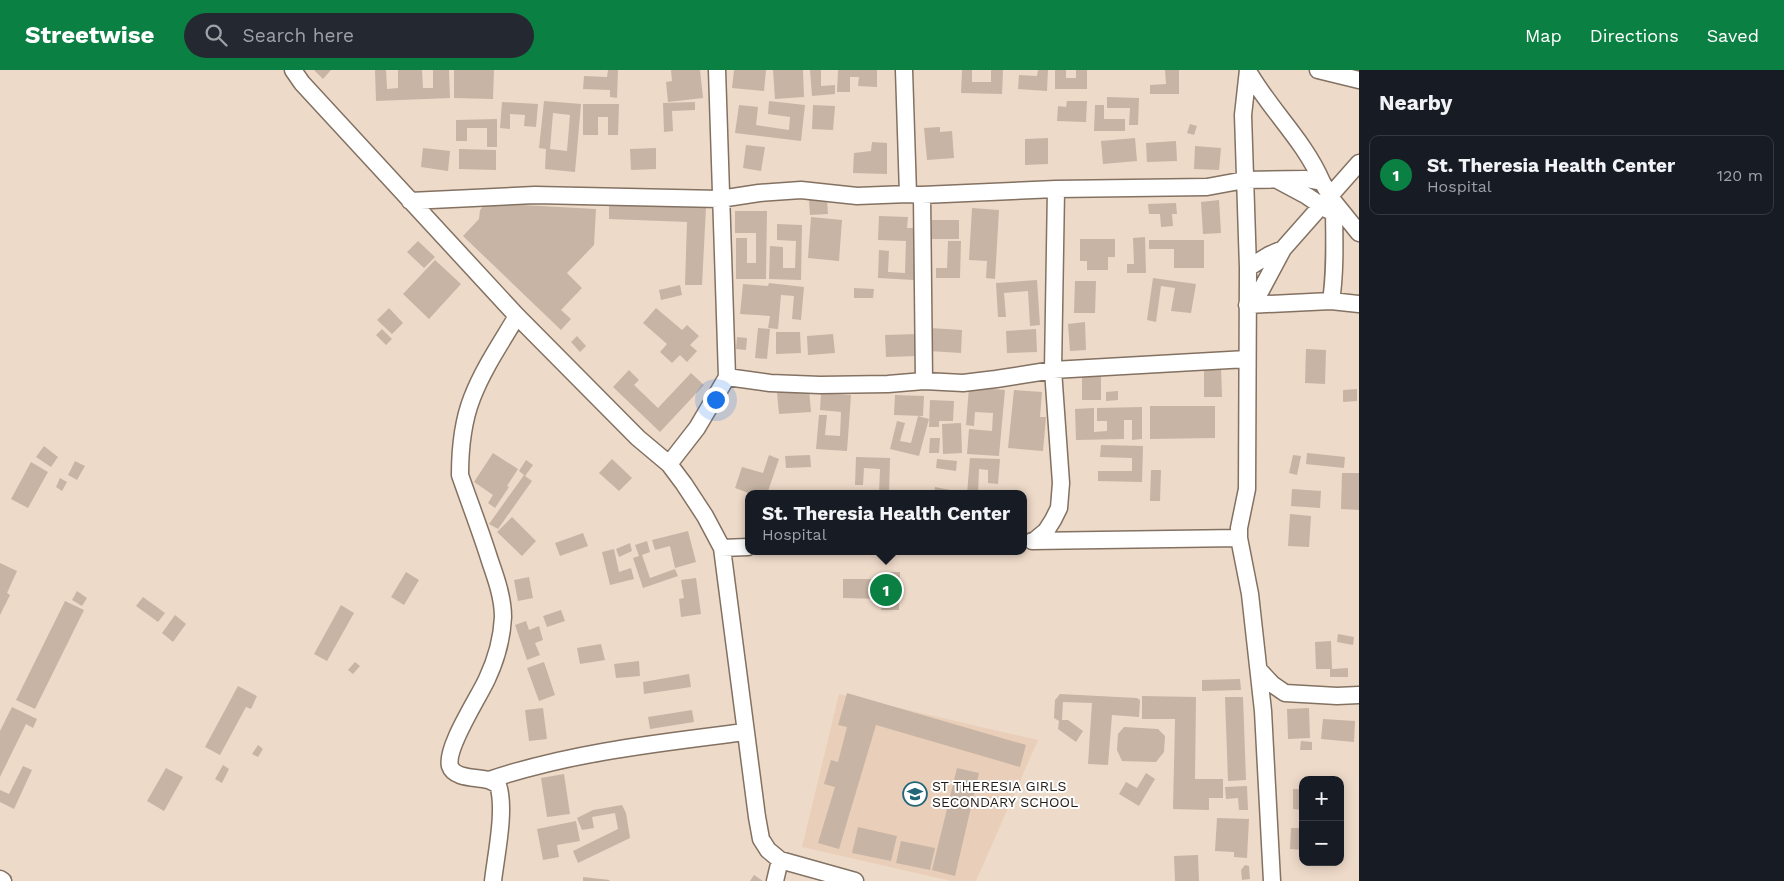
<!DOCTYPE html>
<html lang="en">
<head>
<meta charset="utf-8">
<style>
	:root { --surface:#171b24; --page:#242831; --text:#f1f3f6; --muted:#9ea1a6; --line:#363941; --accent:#0b8043 }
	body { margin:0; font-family:"Work Sans",sans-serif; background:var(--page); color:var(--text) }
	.controls { position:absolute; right:15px; bottom:15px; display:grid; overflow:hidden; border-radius:10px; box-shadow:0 2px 12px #0003 }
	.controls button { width:45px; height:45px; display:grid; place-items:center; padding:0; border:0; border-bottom:1px solid var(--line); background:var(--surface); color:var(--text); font:25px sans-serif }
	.you { position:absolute; left:715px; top:329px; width:18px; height:18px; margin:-12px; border:4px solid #fff; border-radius:50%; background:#1a73e8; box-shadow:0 0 0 8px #1a73e833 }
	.badge { display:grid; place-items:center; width:32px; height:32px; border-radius:50%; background:var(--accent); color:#fff; font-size:16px; font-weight:700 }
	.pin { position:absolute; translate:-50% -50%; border:2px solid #fff; box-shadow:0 1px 5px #0006 }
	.popup { position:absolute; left:745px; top:420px; width:282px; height:65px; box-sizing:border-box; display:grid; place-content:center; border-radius:10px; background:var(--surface); filter:drop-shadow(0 1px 4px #0005); font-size:16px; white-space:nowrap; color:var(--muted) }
	.popup b { font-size:19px; color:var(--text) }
	.popup::after { content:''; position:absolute; left:50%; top:100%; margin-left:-10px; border:10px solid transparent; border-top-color:var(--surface) }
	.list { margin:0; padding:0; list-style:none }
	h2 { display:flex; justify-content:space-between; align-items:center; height:65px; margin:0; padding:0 20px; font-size:21px }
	h2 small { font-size:16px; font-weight:400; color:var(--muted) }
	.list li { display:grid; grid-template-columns:32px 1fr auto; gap:15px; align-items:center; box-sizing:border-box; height:80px; margin:0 10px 10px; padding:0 10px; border:1px solid var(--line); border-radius:10px }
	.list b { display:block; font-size:19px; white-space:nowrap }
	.list p { margin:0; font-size:16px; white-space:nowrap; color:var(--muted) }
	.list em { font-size:16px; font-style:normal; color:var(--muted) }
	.icon { flex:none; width:28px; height:28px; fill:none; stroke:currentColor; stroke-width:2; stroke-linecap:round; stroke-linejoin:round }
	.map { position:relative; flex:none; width:1359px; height:811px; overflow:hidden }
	header { display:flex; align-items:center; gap:30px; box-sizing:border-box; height:70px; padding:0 25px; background:var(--accent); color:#fff }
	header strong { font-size:24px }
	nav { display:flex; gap:28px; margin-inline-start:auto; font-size:18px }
	.search { width:350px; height:45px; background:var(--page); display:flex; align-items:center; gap:12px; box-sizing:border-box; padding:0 18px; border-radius:28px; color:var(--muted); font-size:19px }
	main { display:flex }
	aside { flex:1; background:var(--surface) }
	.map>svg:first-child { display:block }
</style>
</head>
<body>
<header>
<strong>Streetwise</strong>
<div class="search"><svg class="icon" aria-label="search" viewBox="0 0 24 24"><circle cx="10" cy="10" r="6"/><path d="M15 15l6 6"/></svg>Search here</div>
<nav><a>Map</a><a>Directions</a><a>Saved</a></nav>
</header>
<main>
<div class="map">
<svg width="1359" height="811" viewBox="0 0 1359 811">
	<rect width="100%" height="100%" fill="#eedac9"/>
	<path fill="#e9cfb9" d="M839 624 1038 670 976 811H951L802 777Z"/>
	<path fill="#c7b4a4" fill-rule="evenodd" d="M314 0H331L323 9Z
		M375 0H386L387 19 398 18V0H422L423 18H433V0H449L450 28 376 31Z
		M454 0H494L493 29 454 28Z
		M608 0H618L617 28 610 27V20L583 19 584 6 607 7Z
		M671 0H700L703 28 668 32 666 12 672 11Z
		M734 0H766L764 21 732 18Z
		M773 0H803L804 27 775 29Z
		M810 0H821V16L835 15V24L812 26Z
		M838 0H877V17L858 16 859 7H850V22H837Z
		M962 0H972V12H991V0H1003L1002 24 961 23Z
		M1038 0H1048L1047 21 1018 19 1019 5 1037 6Z
		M1055 0H1066V8H1076V0H1087V19H1055Z
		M1165 0H1179V24H1150V15L1166 14Z
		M1107 27 1139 28 1138 55H1129L1130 38H1107Z
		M544 31 581 34 575 102 545 99 546 79 539 78ZM553 43 570 45 567 81 550 79Z
		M769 31 805 35 801 71 735 63 739 35 758 37 756 55 789 60 790 47 768 44Z
		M1067 31H1087L1086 52 1057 51 1058 36 1066 37Z
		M502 32 538 34 536 57 524 56 525 45 510 44V59L500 58Z
		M695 32V40L672 41 673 61 664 62 663 33Z
		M583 34H619L618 65H608V47H598V65H583Z
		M813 35 835 36 833 60 812 59Z
		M1095 35H1104V49H1125V61H1094Z
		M497 49V77H487V58H467V71H456V50Z
		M1190 54 1197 56 1194 65 1187 63Z
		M940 57V62L952 61 954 88 927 90 924 58Z
		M1048 68V94L1025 95V69Z
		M1135 68 1137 91 1103 94 1101 71Z
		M1176 71 1177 91 1147 92 1146 73Z
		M872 72 887 73V104L853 103 854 83 871 81Z
		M746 75 765 77 761 101 743 98Z
		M1195 76 1221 78 1219 100 1194 99Z
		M423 78 450 81 448 101 421 97Z
		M656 78V99L631 100 630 79Z
		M459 79 496 80V100L459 99Z
		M827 129 828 144 810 145 809 130Z
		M1219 130 1221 163 1203 164 1201 132Z
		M486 133 596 139 594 175 567 203 582 218 561 240 571 249 561 260 463 166 479 149 480 140Z
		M609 133 706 137 702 215H685L687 152 609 149Z
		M1176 133 1177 144H1172L1173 156 1161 157 1160 144H1149L1148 134Z
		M972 138 999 140 995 209 986 208 987 191 969 190Z
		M735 141H767L766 209H736V168H747V193H756V163H735Z
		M879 146 908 147 907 158H916L914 210 878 208 879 180 889 181 888 202 905 203 906 171 878 170Z
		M811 147 842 150 839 191 808 188Z
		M932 150H959V169H932Z
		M777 154 802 155 801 210 769 209 770 176 783 177V198H795L796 171 777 170Z
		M1145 167 1146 203H1127V194H1134L1133 168Z
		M1080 169H1115V187H1108V200H1087V191H1080Z
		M1149 170H1204V198H1174V179H1149Z
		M418 171 435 187 424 198 407 182Z
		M948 171H961L960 208H936V198H947Z
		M435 190 461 214 429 249 403 224Z
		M1153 208 1196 214 1191 243 1171 241 1175 218 1161 216 1156 252 1147 250Z
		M1037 210 1040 255 1030 256 1028 221 1004 223 1006 247H998L996 213Z
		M1075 211H1096L1095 243H1074Z
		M769 213 804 217 801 250 792 249 794 226 781 225 778 259 768 258 770 246 740 244 743 214 768 216Z
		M680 215 682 225 661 230 659 220Z
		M854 218 874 219 873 228H854Z
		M389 238 403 253 392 264 377 250Z
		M656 238 682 260 687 255 699 266 690 275 697 281 687 292 680 285 672 293 660 282 667 274 643 253Z
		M1085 252 1086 280 1070 281 1068 254Z
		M758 258 770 259 767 289 755 288Z
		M930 258 962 260 961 283 929 281Z
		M382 259 392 269 386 275 376 265Z
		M1036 259 1037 282 1007 283 1006 261Z
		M776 262H800L801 283 776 284Z
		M833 264 835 283 808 285 807 266Z
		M918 264V286L886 287 885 265Z
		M577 266 586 276 580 282 571 272Z
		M737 267 747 268 746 280 736 279Z
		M1306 279 1326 280 1325 314 1305 313Z
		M1221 296 1222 327H1204V297Z
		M629 300 639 310 634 315 658 338 691 303 704 315 660 362 613 317Z
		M1082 304H1101V330H1082Z
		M969 317 1005 320 999 386 967 384 969 359 992 361 993 343 975 342 974 356 966 355Z
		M809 319 811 342 779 344 777 322Z
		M1357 319V331L1343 332V320Z
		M1014 320 1042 322 1040 347H1046L1043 381 1008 378Z
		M1118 321V330L1106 331V322Z
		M821 323 851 325 847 381 816 379 819 345H827L825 365 840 366 841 342 820 340Z
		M895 325 924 326 923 346 894 345Z
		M930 330 954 331 953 351H939V357H929Z
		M1150 336H1215V368L1150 369Z
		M1142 337V369L1132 370V350H1124V369L1076 370 1075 339 1094 338V362L1107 361V351H1097V338Z
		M918 346 929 349 919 386 890 379 897 351 905 353 900 371 911 373Z
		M961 353 962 383 943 384 942 354Z
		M930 368H940L939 383H929Z
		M1101 375 1143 376 1142 412 1098 411V401H1132V388L1100 387Z
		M44 376 58 387 51 397 36 387Z
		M493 383 518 399 507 416 509 417 495 438 488 433 493 425 474 412Z
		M1307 383 1345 387 1344 398 1306 394Z
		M769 385 779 389 767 424H751L735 418 742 397 763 403Z
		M810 385 811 397 786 398 785 386Z
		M1293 385 1301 386 1297 405 1289 403Z
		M856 387 890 388 889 424H879L880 399 864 398 863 415H855Z
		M970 388 1000 389 998 414 988 413V400L979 399 978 424H967Z
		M612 389 632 408 619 421 599 403Z
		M937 389 957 391 956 401 936 398Z
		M526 390 533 395 525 406 532 411 498 459 489 454 524 405 519 401Z
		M75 391 85 396 77 410 68 405Z
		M31 392 48 402 28 438 11 429Z
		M1151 400H1161L1160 431H1150Z
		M1342 403H1359V440L1341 439Z
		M60 408 67 412 62 421 56 417Z
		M935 417 965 423V424H934Z
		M1292 419 1321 421 1320 438 1291 436Z
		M1290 444 1311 446 1309 477 1288 476Z
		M512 447 536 471 522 486 497 462Z
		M688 461 696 492 675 498 670 476 655 480 652 470Z
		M583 463 588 476 560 486 555 473Z
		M647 471 650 482 642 485 650 508 675 499 678 506 643 518 633 488 639 486 635 475Z
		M630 473 632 481 619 487 616 479Z
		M614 479 619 502 631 498 634 509 610 515 602 482Z
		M0 493 17 501 7 523 10 525 0 545Z
		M406 502 419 510 404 535 391 527Z
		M883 502H900L899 540H881L882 529 843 528V509H883Z
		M529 507 533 528 518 531 514 510Z
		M696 508 701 544 681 547 679 529 684 528 681 510Z
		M77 521 87 528 82 536 72 530Z
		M143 527 165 543 158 552 136 536Z
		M65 531 84 540 35 639 16 630Z
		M341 535 354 543 327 591 314 584Z
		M561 540 565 551 547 557 543 546Z
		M175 545 186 554 173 572 162 563Z
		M526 551 529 560 539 556 543 570 535 573 540 585 527 590 515 555Z
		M1338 564 1354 567 1353 575 1337 572Z
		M1331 571 1332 599 1348 598V607H1330V599H1316L1315 572Z
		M601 574 605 590 580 594 577 578Z
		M639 591 640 606 616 608 614 594Z
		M355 592 360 596 353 604 348 600Z
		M544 592 555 625 539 631 527 598Z
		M689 604 691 617 644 624 643 612Z
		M1240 609 1241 620 1202 621V610Z
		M238 616 257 626 251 639 246 637 220 685 205 677Z
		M847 623 1026 675 1020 697 876 655 839 779 818 773 835 717 824 714 831 690 838 692 847 657 838 655Z
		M1060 624 1137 628 1140 630 1139 647 1112 645 1108 695 1088 694 1092 633 1063 632 1062 650H1068L1083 661 1076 672 1058 659 1059 651 1054 648 1055 630Z
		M1142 626 1196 627 1195 709H1223V728H1209V740L1173 739 1175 649H1142Z
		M1225 627H1243L1246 710 1228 711Z
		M12 637 37 649 33 658 26 654 0 707V661Z
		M543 638 547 669 529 671 525 640Z
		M1309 638 1310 668 1288 669 1287 639Z
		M692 640 694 652 650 659 648 647Z
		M1323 649 1355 651 1354 672 1321 669Z
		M1124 657 1158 659 1165 666 1164 682 1156 692 1122 691 1117 680 1118 664Z
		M1301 671 1312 672V680H1300Z
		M258 675 263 679 258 687 252 684Z
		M223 695 229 699 222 713 215 709Z
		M23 696 32 700 14 739 0 732V720L9 724Z
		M166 698 183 707 164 741 147 731Z
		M957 698 979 703 955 806 932 800Z
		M1146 703 1155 709 1139 736 1119 724 1126 712 1137 718Z
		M564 704 570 744 547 747 541 708Z
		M1247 716 1248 740H1239L1238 728 1226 729 1225 717Z
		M1293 719H1303V740L1293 739Z
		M622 735 626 743 630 768 578 793 573 781 618 759 615 743 592 747 594 758 582 760 577 748 593 740Z
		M1217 748 1249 749 1247 788 1234 787V782L1215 781Z
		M576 751 580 771 557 775 559 787 543 790 537 759Z
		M858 757 897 766 891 791 852 783Z
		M1291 758H1303V780L1290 779Z
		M901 771 935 778 930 800 896 793Z
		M1198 785 1199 811H1175L1174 786Z
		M1245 795 1249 796 1250 809 1242 810 1241 800Z
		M754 805 763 811H750Z
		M583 807 610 810 609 811H583Z"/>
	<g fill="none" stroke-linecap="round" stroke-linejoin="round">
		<g stroke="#837162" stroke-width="19">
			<path id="street" d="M293 0 302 13 517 246 638 368 669 394 684 414 705 446 722 478 757 747 761 769 768 780 780 790 855 811
				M904 0 908 124
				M1248 0 1243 45 1248 198 1247 419 1239 458V468L1250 524 1263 641 1272 811
				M1318 0 1359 10
				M1248 1C1270 40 1304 70 1322 112
				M1279 111 1307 126 1328 140
				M922 125 924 311
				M410 131 535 125 720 129 759 123 801 120 857 126 908 124 922 125 1056 119 1207 117 1245 110 1306 109 1322 112 1334 132 1359 163
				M1248 198 1269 185 1283 179
				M1331 231C1336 198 1334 165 1334 132
				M1247 235 1331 231 1359 234
				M1253 235 1283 179 1359 93
				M727 307 770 313 820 315 888 314 924 311 963 313 996 309 1053 300 1247 289
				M669 394 697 358 727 307 717 0
				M1032 471 1239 468
				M1034 471 1046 461 1053 450 1059 438 1061 413 1053 300 1056 119
				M722 478 748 477
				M1259 600 1272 614 1285 623 1337 626 1359 625
				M489 710C572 682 659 673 745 662
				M0 809 3 811
				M493 811C496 785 506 739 498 715 495 713 491 711 488 710 477 707 454 709 450 696 445 678 479 627 487 609 496 590 502 568 503 547 503 528 496 508 490 491 481 462 470 434 460 405 460 380 463 351 472 328 483 299 501 273 517 246
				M775 811 780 790"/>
		</g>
		<use href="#street" stroke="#fff" stroke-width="16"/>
	</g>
	<defs>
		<g id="school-ring" transform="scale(1.25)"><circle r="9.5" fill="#fff" stroke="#236678" stroke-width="1.5"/><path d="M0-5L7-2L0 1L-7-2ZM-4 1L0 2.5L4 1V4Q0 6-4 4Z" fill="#236678"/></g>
	</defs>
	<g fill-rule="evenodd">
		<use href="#school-ring" x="915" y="724"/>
	</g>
	<g text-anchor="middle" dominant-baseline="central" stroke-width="4" stroke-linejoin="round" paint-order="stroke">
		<g font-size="14" fill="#231c16" stroke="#fff" text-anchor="start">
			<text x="932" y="716">ST THERESIA GIRLS<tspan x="932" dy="16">SECONDARY SCHOOL</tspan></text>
		</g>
	</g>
</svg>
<div class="controls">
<button>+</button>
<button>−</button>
</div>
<div class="you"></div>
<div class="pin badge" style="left:886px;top:520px">1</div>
<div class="popup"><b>St. Theresia Health Center</b>Hospital</div>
</div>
<aside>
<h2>Nearby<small></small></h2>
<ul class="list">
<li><span class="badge">1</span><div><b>St. Theresia Health Center</b><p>Hospital</p></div><em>120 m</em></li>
</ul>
</aside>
</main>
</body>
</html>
